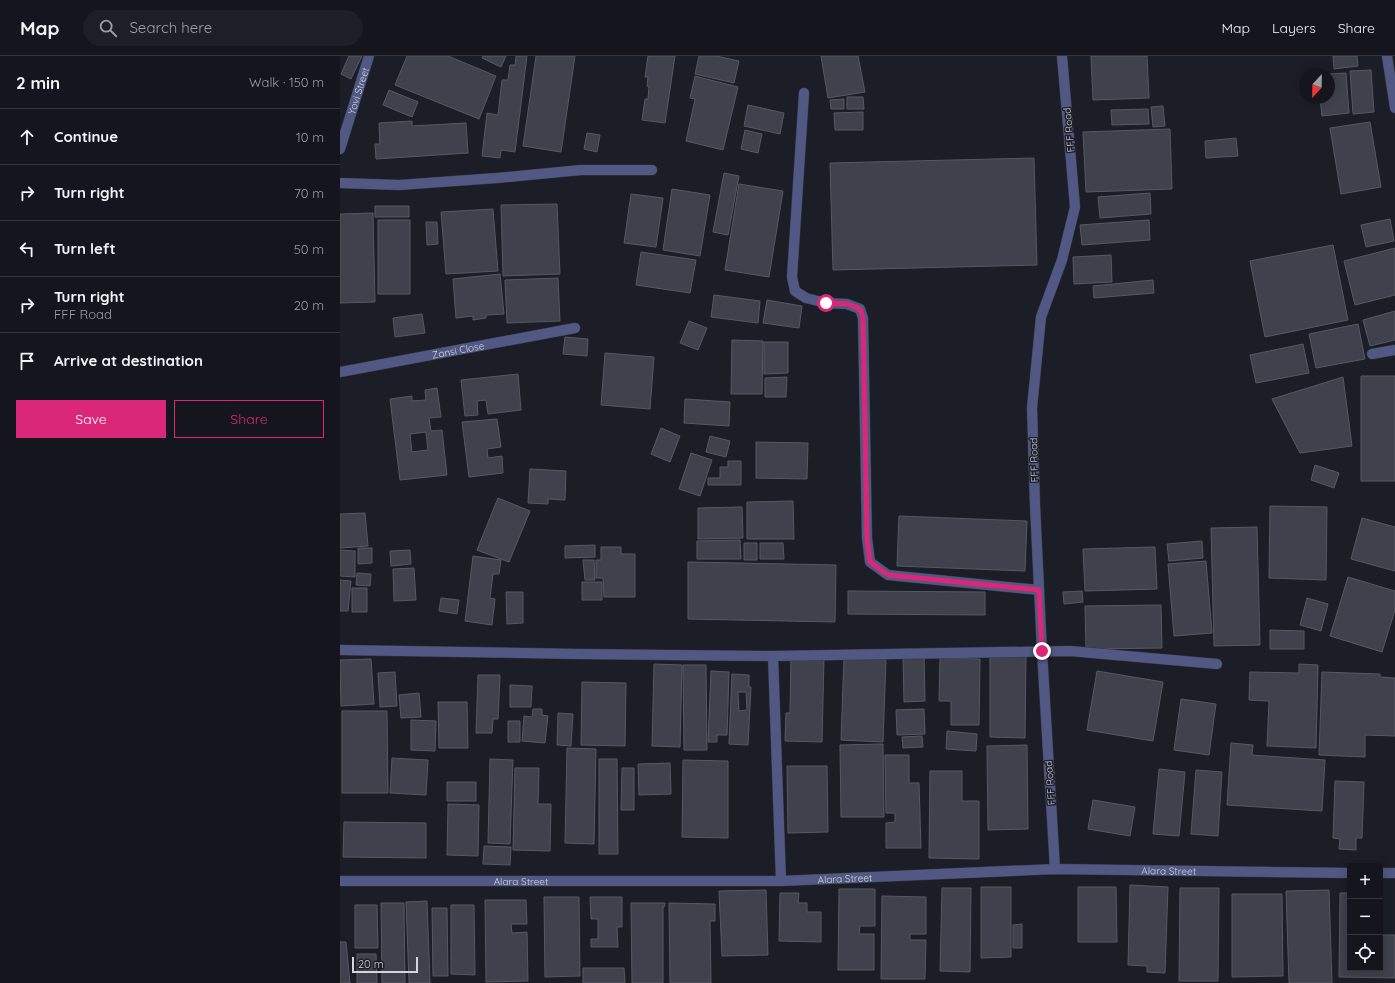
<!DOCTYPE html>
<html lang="en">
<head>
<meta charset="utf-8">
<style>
	:root { --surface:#15161d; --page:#1e1f26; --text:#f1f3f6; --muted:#9d9fa4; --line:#34353b; --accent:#db2777 }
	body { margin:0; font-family:Quicksand,sans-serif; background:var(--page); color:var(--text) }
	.controls { position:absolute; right:12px; bottom:12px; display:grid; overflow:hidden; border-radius:0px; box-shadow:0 2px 10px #0003 }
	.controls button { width:36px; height:36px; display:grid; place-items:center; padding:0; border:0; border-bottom:1px solid var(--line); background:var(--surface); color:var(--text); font:20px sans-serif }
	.compass { position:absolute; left:959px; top:12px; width:36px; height:36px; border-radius:50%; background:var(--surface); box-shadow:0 2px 10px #0003; rotate:202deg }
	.scale { position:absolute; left:12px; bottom:10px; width:66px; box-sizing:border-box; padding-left:4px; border:2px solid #d3d5dc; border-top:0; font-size:11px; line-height:14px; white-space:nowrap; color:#d3d5dc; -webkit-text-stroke:3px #1c1e27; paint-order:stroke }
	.stop { position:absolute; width:12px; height:12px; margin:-9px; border:3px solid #db2777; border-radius:50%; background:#fff }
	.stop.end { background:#db2777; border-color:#fff; box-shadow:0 1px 4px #0008 }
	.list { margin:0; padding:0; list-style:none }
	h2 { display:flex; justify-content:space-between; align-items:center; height:52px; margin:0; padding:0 16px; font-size:17px }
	h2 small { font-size:13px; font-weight:400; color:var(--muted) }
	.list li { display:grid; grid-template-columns:26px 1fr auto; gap:12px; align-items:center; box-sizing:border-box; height:56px; padding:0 16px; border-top:1px solid var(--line) }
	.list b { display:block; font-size:15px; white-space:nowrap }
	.list p { margin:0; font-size:13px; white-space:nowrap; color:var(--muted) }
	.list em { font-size:13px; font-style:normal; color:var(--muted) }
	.actions { display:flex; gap:8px; padding:12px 16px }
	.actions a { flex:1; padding:9px 0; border:1px solid var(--accent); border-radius:0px; text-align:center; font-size:14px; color:var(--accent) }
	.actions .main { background:var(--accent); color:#fff }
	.icon { flex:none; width:22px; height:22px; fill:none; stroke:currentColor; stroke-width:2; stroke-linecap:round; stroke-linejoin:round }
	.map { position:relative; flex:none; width:1055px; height:927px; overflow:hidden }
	header { display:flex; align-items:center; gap:24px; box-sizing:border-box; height:56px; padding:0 20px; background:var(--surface); border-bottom:1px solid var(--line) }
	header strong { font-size:19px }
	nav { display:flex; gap:22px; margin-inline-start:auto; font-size:14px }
	.search { width:280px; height:36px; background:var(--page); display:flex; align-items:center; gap:10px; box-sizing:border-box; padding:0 14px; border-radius:22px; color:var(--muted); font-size:15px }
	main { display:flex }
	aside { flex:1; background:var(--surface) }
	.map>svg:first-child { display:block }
</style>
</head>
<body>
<header>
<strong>Map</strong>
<div class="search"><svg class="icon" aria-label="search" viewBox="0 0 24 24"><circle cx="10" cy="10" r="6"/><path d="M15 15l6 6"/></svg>Search here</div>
<nav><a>Map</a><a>Layers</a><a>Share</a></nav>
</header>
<main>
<aside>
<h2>2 min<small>Walk · 150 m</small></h2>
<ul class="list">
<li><svg class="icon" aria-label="ahead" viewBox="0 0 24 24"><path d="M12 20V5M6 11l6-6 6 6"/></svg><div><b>Continue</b></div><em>10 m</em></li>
<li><svg class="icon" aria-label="right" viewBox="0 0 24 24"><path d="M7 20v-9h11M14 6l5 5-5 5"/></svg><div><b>Turn right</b></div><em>70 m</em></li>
<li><svg class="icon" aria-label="left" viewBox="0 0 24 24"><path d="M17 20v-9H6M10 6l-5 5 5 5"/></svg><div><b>Turn left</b></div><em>50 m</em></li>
<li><svg class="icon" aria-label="right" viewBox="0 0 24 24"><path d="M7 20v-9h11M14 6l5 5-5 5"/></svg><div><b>Turn right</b><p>FFF Road</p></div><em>20 m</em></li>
<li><svg class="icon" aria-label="arrive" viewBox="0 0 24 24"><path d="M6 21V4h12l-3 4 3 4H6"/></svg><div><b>Arrive at destination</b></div></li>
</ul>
<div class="actions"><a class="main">Save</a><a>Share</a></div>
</aside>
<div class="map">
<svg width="1055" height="927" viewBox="0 0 1055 927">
	<rect width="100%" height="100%" fill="#1c1e27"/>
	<path fill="#3f414d" stroke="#565864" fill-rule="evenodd" d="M9 0H22L11 23 1 18Z
		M67 0H108L156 20 139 63 55 29Z
		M143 0H166L161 11 142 2Z
		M176 0H187L175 96 161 94 160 102 142 100 147 57 158 59 162 24H168L170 9H175Z
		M196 0H235L221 96 183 90Z
		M308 0H335L325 67 302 64 305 43H308L309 31 307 30 308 21H305Z
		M359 0H376L399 5 394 27 355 18Z
		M481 0H518L525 36 488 42Z
		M751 0H807L809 42 753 44Z
		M993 0H1017L1018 10 994 13Z
		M1031 14 1034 56 1013 58 1010 15Z
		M1006 17 1009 57 982 60 980 42H989V18Z
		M355 20 398 31 383 94 346 85 355 43 350 42Z
		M49 34 78 46 72 61 43 49Z
		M507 41H523L524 53H507Z
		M504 43V53H491L490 44Z
		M408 49 444 57 440 78 404 70Z
		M823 50 825 70 813 71 811 51Z
		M808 53 809 68 772 69 771 54Z
		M523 56V74H495L494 57Z
		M72 65V70L126 67 128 97 36 103 35 88H40L39 67Z
		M1030 66 1041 131 1001 138 990 72Z
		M830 73 832 133 746 136 743 76Z
		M405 74 422 78 418 97 401 93Z
		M247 77 260 79 257 96 244 93Z
		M896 82 898 100 866 102 865 85Z
		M694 102 697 209 493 214 490 107Z
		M384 117 399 120 388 179 373 176Z
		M399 128 443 135 429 221 385 214Z
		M332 133 370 139 360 200 323 194Z
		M810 137 811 158 760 162 758 141Z
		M291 138 323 142 316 191 284 187Z
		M217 148 220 218 163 220 161 149Z
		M35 150H69V161H35Z
		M153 153 158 215 106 218 101 156Z
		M33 157 35 246 0 247V158Z
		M1050 163 1054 185 1026 191 1021 169Z
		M38 164H70V238H38Z
		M809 164 810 184 742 189 740 169Z
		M86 166H97L98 188 87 189Z
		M993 189 1008 264 925 281 910 205Z
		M1055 192V239L1015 249 1004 205Z
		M301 196 356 204 350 237 296 229Z
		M771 199 772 226 734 228 733 201Z
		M160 218 164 258 146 259V262L133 264V260L116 262 113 223Z
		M218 222 220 265 167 267 165 224Z
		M813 224 814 237 754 242 753 230Z
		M374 239 420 245 418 267 371 261Z
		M427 244 462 250 459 272 423 267Z
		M1055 255V284L1030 290 1023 264Z
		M82 258 85 277 55 281 53 262Z
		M349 265 367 272 358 294 340 287Z
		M1018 268 1025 303 976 312 969 278Z
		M225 281 248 283 247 300 223 298Z
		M392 284 423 285 422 338H391Z
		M424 286H448V317L424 318Z
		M963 288 969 317 916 327 910 299Z
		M265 297 314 301 310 353 261 349Z
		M178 318 181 354 148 358 146 344 137 345 138 359 125 360 121 324Z
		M1021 320H1055V425H1021Z
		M447 321 446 341H425V322Z
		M1003 321 1012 390 960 397 932 343Z
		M97 332 101 361 89 362 91 375 102 374 107 419 60 424 50 343 72 340V345L86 344 85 334ZM86 376 88 394 72 396 70 378Z
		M345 343 390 346 389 370 344 367Z
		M157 363 161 391 147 393 148 402 162 400 163 417 129 421 122 366Z
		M321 372 340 380 330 406 311 398Z
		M370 380 390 385 386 401 366 396Z
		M416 386 468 387 467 423 416 422Z
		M351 397 372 404 360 440 339 433Z
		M388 405H401V429H368V422H380V411H388Z
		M975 409 999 417 994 432 971 424Z
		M190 413 226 415 225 444 208 443V448L188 447Z
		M158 442 190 455 169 506 137 494Z
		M453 445 454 483H407V446Z
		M930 450 987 451 986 524 929 522Z
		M402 451 403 482 358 483V452Z
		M25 457 28 490 0 492V458Z
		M559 460 687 465 685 515 557 510Z
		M1022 462 1055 471V515L1011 503Z
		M917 471 920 589 874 590 871 472Z
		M400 484 401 503H357V485Z
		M862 485 863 502 829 505 827 488Z
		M404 487H417V504H404Z
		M420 487H443L444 503H420Z
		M255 489V501L225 502V490Z
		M261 491H281V498H295V541H264L263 522H256V504H261Z
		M815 491 817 533 745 535 743 493Z
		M18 492H32V507L18 508Z
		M0 494 15 495V521L0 520Z
		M70 494 71 508 51 510 50 495Z
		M133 500 161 504 159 518H153L150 542 155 543 152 569 125 565Z
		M243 504H254L255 524H245Z
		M866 505 872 577 834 580 828 508Z
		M348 506 496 509 495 566 348 563Z
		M74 512 76 544 54 545 53 513Z
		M17 517 31 518 30 530 16 529Z
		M1008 521 1055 535V554L1042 596 990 580Z
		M0 524 11 525 8 555H0Z
		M242 526H262V544H242Z
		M12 532H27V556H12Z
		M508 535 645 536V559L508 558Z
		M742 535 743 546 724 548 723 536Z
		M166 536H183V567L167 568Z
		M101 542 119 544 117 558 99 555Z
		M967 542 988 548 981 575 960 569Z
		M821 549 822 592 746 593 745 550Z
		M930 574 964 575V593H930Z
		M584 597 585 645 564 646 563 598Z
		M650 597 686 598 685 682 650 681Z
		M451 600 484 601 482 686 445 685 446 657H450Z
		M504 601 546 603 543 686 501 684Z
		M600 602 640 603 639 669H611V645H599Z
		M31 603 34 648 1 650 0 604Z
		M314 608 342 609 340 691 312 690Z
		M959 608 978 609 976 692 927 690 929 645 909 644 910 616 959 617Z
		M343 609H366L367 694H344Z
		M371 615 389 616 387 679H377V686H368Z
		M757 615 823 626 813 685 747 674Z
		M55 616 57 650 40 651 38 617Z
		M982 616 1040 618V621L1055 622V680L1025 679V701L979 699Z
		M392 618 409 619V631H411L408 689 389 688ZM398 636H406L407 654 399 655Z
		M138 619H160L158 663H153L152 677H136Z
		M242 626 286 627 285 690 241 689Z
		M170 629 192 630 191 651H170Z
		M79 637 81 661 61 662 59 639Z
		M841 643 876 648 869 699 834 694Z
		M98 646H127L128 692H99Z
		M193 653H202V659L208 660 205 687 182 685 184 660 192 661Z
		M584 653 585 678 557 679 556 654Z
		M2 655H47L48 737H2Z
		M218 657 233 658 231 690 217 689Z
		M71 664 96 665 95 695 71 694Z
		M168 665H180V686H168Z
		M607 675 637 678 636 695 606 693Z
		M582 680 583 691 563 692 562 681Z
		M891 687 913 689 912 699 985 704 982 755 887 749Z
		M543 688 544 761H501L500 689Z
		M687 689 688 773 648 774 647 690Z
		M227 692 256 693 254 788 225 787Z
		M545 699H569V727H579L581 792H546V767L555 766V757H546Z
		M52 702 88 704 86 739 50 737Z
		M150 703 173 704 170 788 148 787Z
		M259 703H277L278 798H259Z
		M343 704 388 705V782L342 781Z
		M330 707 331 738 299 739 298 708Z
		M447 710H487L488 776 448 777Z
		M175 712H199L198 748H211L210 795 173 794Z
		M282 712H294V754H281Z
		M819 713 845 716 839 780 813 778Z
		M856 714 882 716 878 780 851 778Z
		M590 715H622V745H639V803L589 802Z
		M995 725 1024 726 1022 782H1016V794L999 793 1000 783 993 782Z
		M107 726H136V745H107Z
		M753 744 795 751 790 780 748 773Z
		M108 748 139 749 138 800 107 799Z
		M4 766 86 767V802L3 801Z
		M144 790 171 791 170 809 143 808Z
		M790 829 828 831 825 917 807 916V910L788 909Z
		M641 831H671V901L641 902Z
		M738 831H776L777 886H738Z
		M602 832H631L630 916 600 915Z
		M840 832H879L878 925H839Z
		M499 833H535V870H520L519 878H534V914H498Z
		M426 834 428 899 382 900 379 835Z
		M989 834 992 927H949L946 835Z
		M440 837H459L458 847H467V856H481V886L439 885Z
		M1000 837H1010V912H1040V838H1042L1041 879H1055V922L999 921Z
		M892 838H942L943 920 892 921Z
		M542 840 586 841V878H570V884H586L585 923H541Z
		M204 841H239L240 920 205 921Z
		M250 841H282V871H277L278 891H251V883H258V863H251Z
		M145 844H186L187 868H171L172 877 187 876 188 925 146 926Z
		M87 845 90 927H69L66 846Z
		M41 847H64L65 927H42Z
		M291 847H325L324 851H323V927H292Z
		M329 847 375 848V865H370L371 927H330Z
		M15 849H37L38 892H15Z
		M111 849H134L135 919 111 918Z
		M92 852H107L108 920H93Z
		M682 868V892H673V869Z
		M0 886H6L10 927H0Z
		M17 898H36L37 927H17Z
		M243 912H284L285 927H243Z"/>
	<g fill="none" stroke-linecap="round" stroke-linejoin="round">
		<g stroke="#363840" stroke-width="11">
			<g id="minor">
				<path d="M1047 0 1055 52"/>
				<path d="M464 37 452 221 455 235 466 242 486 247 507 248 520 253 523 262 527 482 530 506 548 519 699 534"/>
				<path id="s1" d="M0 93 29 0"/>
				<path d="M0 127 59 129 157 122 241 114H312"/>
				<path d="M1032 298 1055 294"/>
				<path id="s2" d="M0 316 235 272"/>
				<path d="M0 594 239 598 433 600 730 595 877 608"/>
				<path d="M433 600 441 825"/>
				<path d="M715 813 702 595 695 449 692 352 701 261 722 204 735 151 722 0"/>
				<path d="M1040 817H1055"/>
				<path id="s3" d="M0 825H441L715 813 1010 817"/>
			</g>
		</g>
		<use href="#minor" stroke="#515884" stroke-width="10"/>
	</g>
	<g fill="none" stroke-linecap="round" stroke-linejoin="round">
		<path stroke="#db2777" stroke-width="5" d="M486 247 508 248 520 253 523 262 527 482 530 506 548 519 699 534 702 595"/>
	</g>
	<g text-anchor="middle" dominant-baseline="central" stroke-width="3" stroke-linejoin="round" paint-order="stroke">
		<g font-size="10" fill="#d3d5dc" stroke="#1c1e27">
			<text stroke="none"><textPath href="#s1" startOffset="61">Yovi Street</textPath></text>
			<text transform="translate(729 74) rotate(-95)">FFF Road</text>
			<text stroke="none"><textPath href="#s2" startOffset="120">Zansi Close</textPath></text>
			<text transform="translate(694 404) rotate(-91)">FFF Road</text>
			<text transform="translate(710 727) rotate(-94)">FFF Road</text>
			<text stroke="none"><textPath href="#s3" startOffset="829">Alara Street</textPath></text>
			<text stroke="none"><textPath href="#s3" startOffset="505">Alara Street</textPath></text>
			<text stroke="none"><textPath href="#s3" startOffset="181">Alara Street</textPath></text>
		</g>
	</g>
</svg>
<div class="controls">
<button>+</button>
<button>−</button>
<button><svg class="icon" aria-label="locate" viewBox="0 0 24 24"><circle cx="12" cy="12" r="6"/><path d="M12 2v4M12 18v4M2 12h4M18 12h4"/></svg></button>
</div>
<svg class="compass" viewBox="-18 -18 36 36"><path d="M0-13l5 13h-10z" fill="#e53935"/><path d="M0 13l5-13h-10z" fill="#9d9fa4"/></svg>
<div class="scale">20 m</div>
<div class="stop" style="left:486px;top:247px"></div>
<div class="stop end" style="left:702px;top:595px"></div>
</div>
</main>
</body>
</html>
